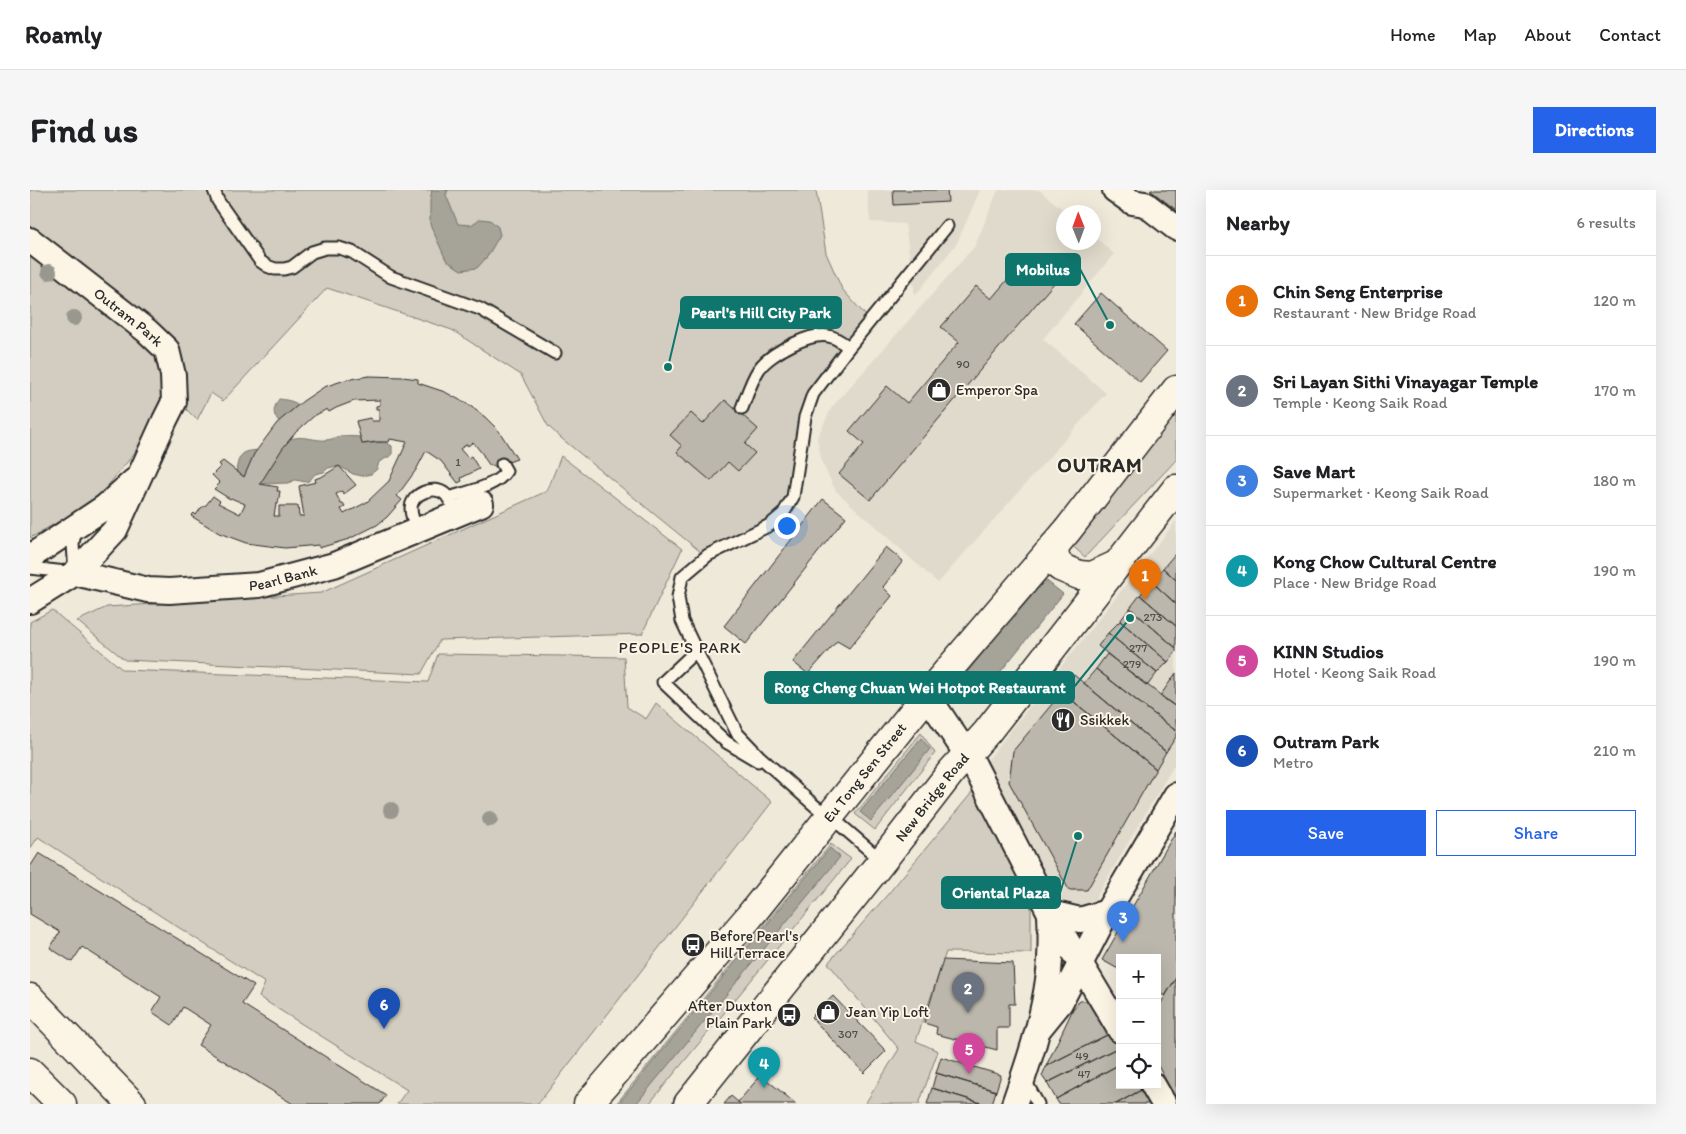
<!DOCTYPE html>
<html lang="en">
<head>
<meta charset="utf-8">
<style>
	:root { --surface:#fff; --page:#f6f6f6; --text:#202124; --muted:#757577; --line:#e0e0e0; --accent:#2563eb }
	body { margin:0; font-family:Itim,sans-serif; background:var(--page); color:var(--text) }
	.controls { position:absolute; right:15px; bottom:15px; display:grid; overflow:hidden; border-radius:0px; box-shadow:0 5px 20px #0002 }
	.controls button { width:45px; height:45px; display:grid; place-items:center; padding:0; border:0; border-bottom:1px solid var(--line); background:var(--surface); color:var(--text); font:25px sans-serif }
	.compass { position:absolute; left:1026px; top:15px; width:45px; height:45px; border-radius:50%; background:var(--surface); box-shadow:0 5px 20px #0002; rotate:359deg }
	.you { position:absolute; left:756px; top:335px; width:18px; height:18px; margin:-12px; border:4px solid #fff; border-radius:50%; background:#1a73e8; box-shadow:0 0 0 8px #1a73e833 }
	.badge { display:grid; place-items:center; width:32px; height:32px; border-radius:50%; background:var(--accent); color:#fff; font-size:16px; font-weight:700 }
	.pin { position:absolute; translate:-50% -41px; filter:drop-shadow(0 1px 2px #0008) }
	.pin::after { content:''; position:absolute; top:26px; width:18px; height:15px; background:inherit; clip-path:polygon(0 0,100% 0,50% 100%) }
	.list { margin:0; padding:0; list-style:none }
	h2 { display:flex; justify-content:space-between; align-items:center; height:65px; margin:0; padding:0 20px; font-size:21px }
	h2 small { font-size:16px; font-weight:400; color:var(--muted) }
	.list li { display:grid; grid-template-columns:32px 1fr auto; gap:15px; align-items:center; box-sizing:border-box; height:90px; padding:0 20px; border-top:1px solid var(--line) }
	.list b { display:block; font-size:19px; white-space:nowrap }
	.list p { margin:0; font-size:16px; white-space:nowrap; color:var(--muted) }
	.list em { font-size:16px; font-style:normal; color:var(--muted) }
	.actions { display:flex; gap:10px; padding:15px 20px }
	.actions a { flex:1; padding:11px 0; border:1px solid var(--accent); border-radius:0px; text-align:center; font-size:18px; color:var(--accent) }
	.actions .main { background:var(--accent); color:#fff }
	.icon { flex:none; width:28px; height:28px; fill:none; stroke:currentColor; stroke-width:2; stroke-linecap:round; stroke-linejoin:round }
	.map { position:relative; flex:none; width:1146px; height:914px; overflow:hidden; border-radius:0px }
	header { display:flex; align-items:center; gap:30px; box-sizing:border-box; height:70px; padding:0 25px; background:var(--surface); border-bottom:1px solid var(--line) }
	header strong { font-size:24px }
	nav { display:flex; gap:28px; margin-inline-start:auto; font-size:18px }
	.intro { display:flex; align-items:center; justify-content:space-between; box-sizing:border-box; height:120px; padding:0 30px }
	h1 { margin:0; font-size:35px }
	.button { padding:12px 22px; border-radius:0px; background:var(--accent); color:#fff; font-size:18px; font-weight:700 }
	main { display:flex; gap:30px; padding:0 30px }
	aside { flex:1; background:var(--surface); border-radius:0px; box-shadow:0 5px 20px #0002 }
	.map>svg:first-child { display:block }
</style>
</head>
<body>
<header>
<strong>Roamly</strong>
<nav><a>Home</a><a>Map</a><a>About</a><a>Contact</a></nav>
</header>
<div class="intro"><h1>Find us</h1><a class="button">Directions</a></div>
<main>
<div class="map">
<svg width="1146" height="914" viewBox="0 0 1146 914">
	<rect width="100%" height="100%" fill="#efe9da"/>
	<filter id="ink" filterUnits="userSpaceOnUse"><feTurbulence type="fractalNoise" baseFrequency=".02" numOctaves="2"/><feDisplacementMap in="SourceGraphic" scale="10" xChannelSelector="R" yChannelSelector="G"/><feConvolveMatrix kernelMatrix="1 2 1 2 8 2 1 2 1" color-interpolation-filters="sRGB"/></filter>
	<g filter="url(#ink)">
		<path fill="#e0dacc" d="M837 0H950L927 53 885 106 875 34 840 32Z
			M968 0H1009L1036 22H1034V52H1064V46L1084 64 1013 149 1076 203 908 393 806 301 792 273 787 248 802 217 945 56Z
			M1146 331V572L1046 741 956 572Z"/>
		<path fill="#d2cdc0" stroke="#7e7c76" d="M0 0H786L796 63 812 99 837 127 770 226 757 307 748 322 736 333 672 363 531 248 518 236 491 185 422 140 297 98 193 211 181 203 167 230 152 215 153 184 0 41Z
			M0 64 125 160 134 195 129 218 121 237 103 265 66 310 0 348Z
			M1146 221V270L1055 367 1038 352Z
			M531 266 652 359 612 444 410 450 391 484 95 470 47 431 77 417 291 403 517 301Z
			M22 420 93 480 398 492 408 464 594 467 597 517 616 529 626 513 742 612 508 914H367L377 900 229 807 235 793 8 647 0 659V432Z
			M891 543 905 563 845 640 825 624Z
			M944 600 1001 710V763L916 762 886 851 908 861 889 914H835L869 859 798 773 858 704Z
			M801 654 821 669 619 914H586Z"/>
		<path fill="#a6a399" stroke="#75736d" d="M402 0H418L416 5 428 34 441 35 450 29 460 30 468 37 470 45 457 67 447 78 431 80 416 70 400 34V11Z
			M249 209C259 210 267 212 274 219L255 236C243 228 241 221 249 209Z
			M311 246 331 247 333 254 355 252 362 256V265L349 272 347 279 341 284 332 286 323 284 309 276 303 277 298 278 294 282 285 284 280 290 276 292 265 290 258 293 230 294 206 282C209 254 221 264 239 258 248 256 256 249 265 248 275 246 286 251 296 250 301 250 306 247 311 246Z
			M1013 388 1033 404 951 506 931 490Z
			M891 548 900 559 841 631 830 622Z
			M800 658 810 667 606 914H588Z"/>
		<path fill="#bcb7ac" stroke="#2b2b2b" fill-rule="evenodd" d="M863 0H917L918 12 864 15Z
			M1120 0H1146V20L1141 16Z
			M995 69 1024 93 840 310 809 284 834 254 819 241 857 196 877 213 929 152 911 137 946 96 961 109Z
			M1071 103 1137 161 1110 192 1044 134Z
			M339 186 373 187 388 189V193L415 202 439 215 455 227 469 241 487 269 464 277 463 275 460 276 453 266H454L443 252 438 256 437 254 430 259 438 268 441 266 449 279 431 288 432 291 428 293 411 271 396 261 386 280 367 306 372 310 357 327 347 335 319 349 289 358V355L255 358 216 353 189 343 161 326 164 323 166 325 171 318 176 315 183 306 190 311 188 313 210 324 215 314 201 308 200 309 184 299 190 293 182 285 191 276 189 274 193 271 214 287 224 264 247 233 273 211 294 197 315 190ZM350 210V215L346 216V219H349V231H342L340 228 326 231 332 254 346 252H359L360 249 377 252 359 291 337 312 314 324 311 319 315 317 313 314H311L306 304 312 301 314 304 326 295 309 276 293 286 285 289 286 292 269 296 274 326H269L268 316H249V326H244L246 314H248L250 301H247L248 297 230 294 252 259 266 242 284 226 297 219 299 222 306 218 324 211Z
			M695 210 728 239 715 254 725 263 708 281 698 272 681 291 647 262 652 256 640 245 661 223 673 234Z
			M793 309 816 327 716 454 694 436Z
			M856 357 873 371 853 397 862 406 819 458 807 451 778 484 763 472Z
			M1145 364 1146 365V390L1133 378Z
			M1133 378 1146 390V414L1122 392Z
			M1122 392 1146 414V436L1110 405Z
			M1110 405 1146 436V458L1100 418Z
			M1100 418 1146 458V462L1138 472 1090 431Z
			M1090 431 1138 472 1127 483 1078 443Z
			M1078 443 1127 483 1117 496 1068 456Z
			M1077 464 1146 517V541L1066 479Z
			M1066 479 1146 541V547L1136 562 1054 493Z
			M1146 483V517L1130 506Z
			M1044 485 1136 562 1126 579 1032 502Z
			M1032 502 1126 579 1057 700H1039L979 592 983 561Z
			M1146 641V788L1135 806 1127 802V768H1090V780L1072 770Z
			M9 663 224 796 212 814 356 905 350 914H263L168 855 181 835 153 817 142 835 122 822 131 807 52 757 42 772 20 758 30 742 0 724V677Z
			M913 770 983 773 985 814H979V838H967V860L906 844 907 837 894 833Z
			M1146 788V909L1127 874V820Z
			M803 806 856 861 834 883 781 827Z
			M1050 811H1059L1081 843 1016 876 1043 819Z
			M1081 843 1089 857 1017 893 1012 886 1016 876Z
			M1089 857 1090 874 1026 909 1017 893Z
			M911 867 971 885 966 901 906 883Z
			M1090 874V895H1110L1113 899 1086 914H1029L1026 909Z
			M906 883 966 901 962 914H954L902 898Z
			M731 885 766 914H710L708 912Z
			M902 898 954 914H897Z
			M1113 899 1121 914H1086Z
			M701 906 708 912 710 914H694Z"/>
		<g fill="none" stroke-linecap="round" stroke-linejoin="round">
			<g stroke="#2b2b2b" stroke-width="15">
				<path id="lane" d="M184 0 188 11 230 71 237 76 245 79H254L262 77 282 62 295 58H309L322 62 361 87 450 119 525 163
					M712 218C717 205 721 191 729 179 740 163 783 140 802 147 808 149 814 154 819 157
					M418 308C435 303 468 296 476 281L472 274
					M388 340C384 333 381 325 381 318 382 303 404 295 415 304 421 309 423 318 426 325
					M0 378 45 383 43 354 46 337
					M666 461 633 492 696 552 728 571
					M852 671 800 626 785 616 729 566 707 543 662 452 652 431 648 407 652 387 678 365 740 335 753 324 763 307 775 227 783 204 819 157 917 36
					M994 889 1008 914"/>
			</g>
			<g stroke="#2b2b2b" stroke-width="28">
				<g id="street">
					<path d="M1085 0 1102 12 1115 14 1146 38"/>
					<path id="s1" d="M0 50 117 141 137 160 143 185 144 212 135 230 85 340 45 383 0 411"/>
					<path d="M0 367 75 317 104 291"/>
					<path id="s2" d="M45 383 118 400 139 401 229 395 304 375 451 314"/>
					<path d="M897 505 944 575 1020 723 1090 840"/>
					<path d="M1020 723 1050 730 1077 722"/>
					<path d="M1008 840 1030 813 1077 722 1146 605"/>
					<path d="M1123 895 1134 914"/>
					<path d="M984 914C998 874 1012 833 1018 790 1021 769 1021 746 1020 724"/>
				</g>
			</g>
			<g stroke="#2b2b2b" stroke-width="31">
				<g id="primary">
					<path d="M1024 356 1025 368 1030 377 1049 385 1062 386 1086 375"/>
					<path d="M0 808 102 914"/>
					<path d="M0 882 32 914"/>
					<path id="s3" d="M558 914 719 727 897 505 1037 341 1146 200"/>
					<path id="s4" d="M658 914 852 671 921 582 957 542 1146 299"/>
				</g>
			</g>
			<use href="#lane" stroke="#fcf5e5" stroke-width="11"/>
			<use href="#street" stroke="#fcf5e5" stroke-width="24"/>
			<use href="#primary" stroke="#fcf5e5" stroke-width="28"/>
		</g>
		<g fill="#9a978e">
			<circle cx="19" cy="82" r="8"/>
			<circle cx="44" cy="128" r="8"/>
			<circle cx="361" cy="620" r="8"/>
			<circle cx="460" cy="629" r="8"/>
		</g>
	</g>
	<defs>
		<g id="shop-disc" transform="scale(1.25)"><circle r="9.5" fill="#2b2b2b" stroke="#fcf5e5"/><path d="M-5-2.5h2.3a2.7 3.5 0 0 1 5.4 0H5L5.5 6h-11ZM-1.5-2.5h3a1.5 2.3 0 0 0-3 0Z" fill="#fff"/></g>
		<g id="restaurant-disc" transform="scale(1.25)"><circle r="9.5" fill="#2b2b2b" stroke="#fcf5e5"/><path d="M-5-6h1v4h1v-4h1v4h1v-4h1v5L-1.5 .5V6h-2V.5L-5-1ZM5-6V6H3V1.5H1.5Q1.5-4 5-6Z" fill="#fff"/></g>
		<g id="bus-disc" transform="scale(1.25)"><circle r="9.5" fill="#2b2b2b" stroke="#fcf5e5"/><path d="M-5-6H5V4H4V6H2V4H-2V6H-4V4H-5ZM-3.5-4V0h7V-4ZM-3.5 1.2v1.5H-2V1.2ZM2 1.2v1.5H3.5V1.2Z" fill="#fff"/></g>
	</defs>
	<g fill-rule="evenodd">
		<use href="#shop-disc" x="909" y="200"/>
		<use href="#restaurant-disc" x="1033" y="530"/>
		<use href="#bus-disc" x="663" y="755"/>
		<use href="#shop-disc" x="798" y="822"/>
		<use href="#bus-disc" x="759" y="825"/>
	</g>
	<g text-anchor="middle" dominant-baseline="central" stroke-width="4" stroke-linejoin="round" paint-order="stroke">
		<g font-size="12" fill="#4f4e4b">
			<text x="933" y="174">90</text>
			<text x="428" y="272">1</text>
			<text x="1123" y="427">273</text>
			<text x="1108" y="458">277</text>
			<text x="1102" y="474">279</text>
			<text x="818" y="844">307</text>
			<text x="1052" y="866">49</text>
			<text x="1054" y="884">47</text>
		</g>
		<g font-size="15" fill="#2b2b2b" stroke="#fcf5e5">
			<text stroke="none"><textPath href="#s1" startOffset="125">Outram Park</textPath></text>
			<text stroke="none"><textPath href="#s2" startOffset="211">Pearl Bank</textPath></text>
			<text stroke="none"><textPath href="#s3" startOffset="432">Eu Tong Sen Street</textPath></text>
			<text stroke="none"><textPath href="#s4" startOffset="392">New Bridge Road</textPath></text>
		</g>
		<g font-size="15" fill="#2b2b2b" stroke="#fcf5e5" text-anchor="start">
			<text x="926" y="200">Emperor Spa</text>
			<text x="1050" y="530">Ssikkek</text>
			<text x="680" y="746">Before Pearl's<tspan x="680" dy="17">Hill Terrace</tspan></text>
			<text x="742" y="816" text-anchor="end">After Duxton<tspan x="742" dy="17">Plain Park</tspan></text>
			<text x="816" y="822">Jean Yip Loft</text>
		</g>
		<g font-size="16" letter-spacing="1" fill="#2b2b2b" stroke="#fcf5e5">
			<text x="650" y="457">PEOPLE'S PARK</text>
		</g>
		<g font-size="20" font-weight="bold" letter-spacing="1" fill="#2b2b2b" stroke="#fcf5e5">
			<text x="1070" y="275">OUTRAM</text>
		</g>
	</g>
	<path fill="none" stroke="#0f766e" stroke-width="2" d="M1080 135L1050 79M638 177L651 122M1100 428L1044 497M1048 646L1030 703"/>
	<g fill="#0f766e" stroke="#fcf5e5" stroke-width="2">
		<circle cx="1080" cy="135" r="5"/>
		<circle cx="638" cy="177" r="5"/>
		<circle cx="1100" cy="428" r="5"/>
		<circle cx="1048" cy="646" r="5"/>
	</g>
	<g fill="#0f766e" stroke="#0f766e" stroke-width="2">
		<rect x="976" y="64" width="74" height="31" rx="5"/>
		<rect x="651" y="107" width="160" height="31" rx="5"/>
		<rect x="735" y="482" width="309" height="31" rx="5"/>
		<rect x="912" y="687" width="118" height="31" rx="5"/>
	</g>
	<g font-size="16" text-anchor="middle" font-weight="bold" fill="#fff">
		<text x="1013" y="85">Mobilus</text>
		<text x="731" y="128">Pearl's Hill City Park</text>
		<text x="890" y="503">Rong Cheng Chuan Wei Hotpot Restaurant</text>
		<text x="971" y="708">Oriental Plaza</text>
	</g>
</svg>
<div class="controls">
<button>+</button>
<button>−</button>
<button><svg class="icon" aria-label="locate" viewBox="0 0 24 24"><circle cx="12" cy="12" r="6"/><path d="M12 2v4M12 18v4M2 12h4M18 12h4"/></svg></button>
</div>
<svg class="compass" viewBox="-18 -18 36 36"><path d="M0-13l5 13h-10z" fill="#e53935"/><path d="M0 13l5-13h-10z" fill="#757577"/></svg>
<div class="you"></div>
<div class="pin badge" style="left:1115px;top:410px;background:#e8710a">1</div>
<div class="pin badge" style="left:938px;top:823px;background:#6b7280">2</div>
<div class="pin badge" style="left:1093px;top:752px;background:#3f7fe0">3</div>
<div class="pin badge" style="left:734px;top:898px;background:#0f9aa8">4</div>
<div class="pin badge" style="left:939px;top:884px;background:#d1479c">5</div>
<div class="pin badge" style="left:354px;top:839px;background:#1a4fb4">6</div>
</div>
<aside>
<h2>Nearby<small>6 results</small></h2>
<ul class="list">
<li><span class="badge" style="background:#e8710a">1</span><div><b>Chin Seng Enterprise</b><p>Restaurant · New Bridge Road</p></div><em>120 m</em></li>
<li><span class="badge" style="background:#6b7280">2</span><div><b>Sri Layan Sithi Vinayagar Temple</b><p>Temple · Keong Saik Road</p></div><em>170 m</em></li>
<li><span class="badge" style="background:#3f7fe0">3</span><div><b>Save Mart</b><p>Supermarket · Keong Saik Road</p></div><em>180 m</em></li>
<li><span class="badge" style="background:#0f9aa8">4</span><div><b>Kong Chow Cultural Centre</b><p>Place · New Bridge Road</p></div><em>190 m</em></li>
<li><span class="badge" style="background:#d1479c">5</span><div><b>KINN Studios</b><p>Hotel · Keong Saik Road</p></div><em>190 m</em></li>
<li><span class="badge" style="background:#1a4fb4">6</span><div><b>Outram Park</b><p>Metro</p></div><em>210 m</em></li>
</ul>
<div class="actions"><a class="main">Save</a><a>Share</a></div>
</aside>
</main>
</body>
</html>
